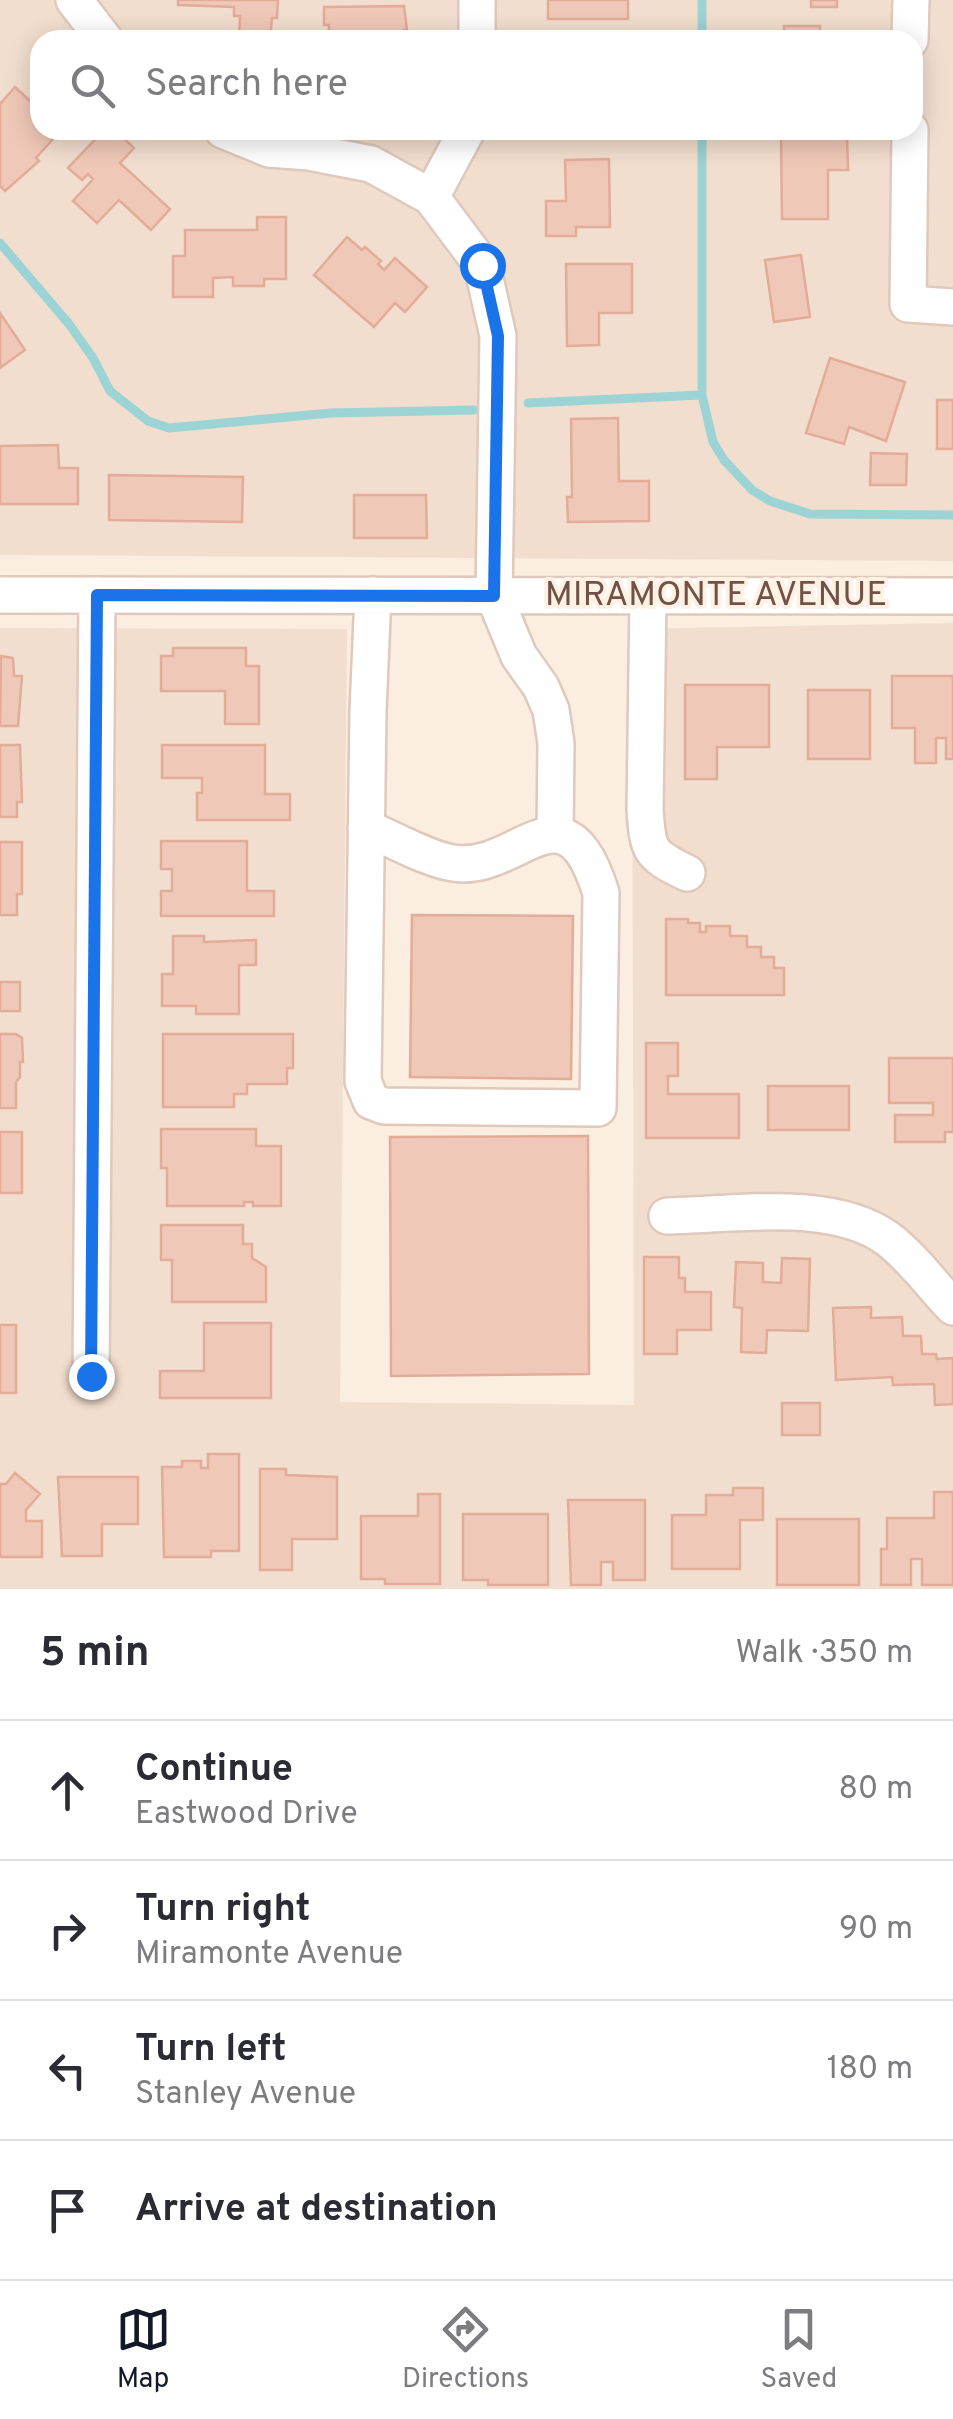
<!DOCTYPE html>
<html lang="en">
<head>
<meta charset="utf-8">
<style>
	:root { --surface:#fff; --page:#f7f7f7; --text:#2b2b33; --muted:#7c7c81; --line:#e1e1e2; --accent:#111827 }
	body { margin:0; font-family:Overpass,sans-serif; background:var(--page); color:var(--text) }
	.stop { position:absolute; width:30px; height:30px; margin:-22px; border:8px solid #1a73e8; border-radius:50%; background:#fff }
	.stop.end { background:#1a73e8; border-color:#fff; box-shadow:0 2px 10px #0008 }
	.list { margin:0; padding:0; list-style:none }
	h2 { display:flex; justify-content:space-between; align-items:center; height:130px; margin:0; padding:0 40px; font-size:42px }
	h2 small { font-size:32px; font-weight:400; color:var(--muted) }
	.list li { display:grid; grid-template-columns:65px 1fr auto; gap:30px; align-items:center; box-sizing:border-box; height:140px; padding:0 40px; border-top:2px solid var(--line) }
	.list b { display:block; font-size:38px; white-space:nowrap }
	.list p { margin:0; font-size:32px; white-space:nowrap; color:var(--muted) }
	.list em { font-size:32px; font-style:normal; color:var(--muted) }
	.icon { flex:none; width:55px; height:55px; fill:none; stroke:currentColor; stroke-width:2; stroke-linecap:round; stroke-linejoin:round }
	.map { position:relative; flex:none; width:953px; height:1589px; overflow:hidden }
	.search { position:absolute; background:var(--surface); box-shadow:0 5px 25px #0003; left:30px; right:30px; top:30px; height:110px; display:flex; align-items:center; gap:25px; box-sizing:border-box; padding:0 35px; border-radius:30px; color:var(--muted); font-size:38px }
	.sheet { height:690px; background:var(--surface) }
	nav { display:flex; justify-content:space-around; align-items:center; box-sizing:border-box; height:140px; border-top:2px solid var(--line); background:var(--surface); font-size:28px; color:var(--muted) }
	nav a { display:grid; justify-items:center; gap:5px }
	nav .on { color:var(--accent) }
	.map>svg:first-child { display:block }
</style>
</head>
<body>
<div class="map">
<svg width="953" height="1589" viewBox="0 0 953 1589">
	<rect width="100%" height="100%" fill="#fbede0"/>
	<path fill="#f2dece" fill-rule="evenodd" d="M0 0H953V561L0 555ZM40 40H913V130H40Z
		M953 623V1589H0V628L347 629 340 1402 634 1405 632 629Z"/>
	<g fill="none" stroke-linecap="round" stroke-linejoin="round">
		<path stroke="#9cd3d5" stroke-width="9" d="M702 0V40
			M702 130V395L713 442 724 460 752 490 770 501 810 514 953 515
			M0 243 69 324 93 358 110 391 148 421 169 428 331 413 474 410
			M528 403 702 395"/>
	</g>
	<path fill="#f0c8b8" stroke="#e2ac99" stroke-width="2.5" d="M178 0H278L277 18H272L270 40H239L240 16H234V7L178 5Z
		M548 0H628V19H548Z
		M811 0H837V7H811Z
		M404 6 407 30H404V40H329V25H324V7Z
		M784 26H820V40H784Z
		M15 87 40 110V130H61L36 158 39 161 5 191 0 186V104Z
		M104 130H115L134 148 120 163 170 209 151 230 119 200 97 223 73 201 93 179 88 174 82 180 68 168Z
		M814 132H847L848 170H828V219H782L781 135H815Z
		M609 159 610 227H576V236H546V201H566L565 160Z
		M257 217H286V279H264V286H233V277L213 278V297H173V256H185V230H257Z
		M347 237 362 250 365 247 381 261 378 264 384 270 395 258 427 287 405 312 395 303 374 327 314 275Z
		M801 255 810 317 774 322 765 260Z
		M566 264H632V313H599V345L567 346Z
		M0 313 25 350 0 368Z
		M830 358 905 382 886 441 849 427 844 444 806 433Z
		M937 400H953V449H937Z
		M618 418 619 481H649V521L568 522 567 497H572L571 419Z
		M58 445 59 468H78V504H0V446Z
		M871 453 907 454 906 485H870Z
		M109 475 243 477 242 522 109 520Z
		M354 495H426L427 538H354Z
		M173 648H246V666H259V724H225V691H161V656H173Z
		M1 656 13 658 14 676H22L18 726H0Z
		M892 676H953V759H946V738H936V763H915V728H892Z
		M685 685H769V747H717V779H685Z
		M808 690H870V759H808Z
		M0 745H20L22 802H17V817H0Z
		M162 745H265V794H290V820H197V793H202V778H162Z
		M161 841H247V891H274V916H161V891H172V869H161Z
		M0 842H22V894H17V915H0Z
		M412 915 573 916 571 1079 410 1077Z
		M666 919H688V923H700V932H706V926H730V936H747V947H761V957H774V968H784V995H666Z
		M173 936H204V942L256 940V965H239V1014H196V1006H162V974H173Z
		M0 982H20V1011H0Z
		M0 1034H16L22 1038 23 1062H20V1077L16 1082V1108H0Z
		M163 1034H293V1068H287V1084H247V1094H234V1107H163Z
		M646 1043H678V1076H668V1094H739V1138H646Z
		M889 1058H953V1132H945V1142H895V1115H933V1103H889Z
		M768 1086H849V1130H768Z
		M161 1129H256V1146H281V1206H253V1202H244V1206H167V1168H161Z
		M0 1132H22V1193H0Z
		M588 1136 589 1374 391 1376 390 1137Z
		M161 1225H243V1244H252V1258L266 1267V1302H172V1260H161Z
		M644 1257H679V1278H685V1292H711V1330H677V1354H644Z
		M782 1258 810 1259 808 1331 767 1330 766 1353 741 1352 742 1308 734 1307 736 1262 763 1263V1282L781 1283Z
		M871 1307V1318L902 1317 903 1336H921L922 1354H936L937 1359 953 1358V1404L935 1405 934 1384 893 1385 892 1377 836 1380 833 1308Z
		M204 1323H271V1398H160V1371H204Z
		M0 1325H16V1393H0Z
		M782 1403H820V1435H782Z
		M208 1454H239V1551H211V1557H164L162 1467H182V1461H201V1468H208Z
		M260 1469H286V1475L337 1477V1539H292V1570H260Z
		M15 1473 40 1494 26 1510V1521H42V1557H0V1484H6Z
		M58 1477H138V1524H102V1556H62Z
		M733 1488H763V1520H740V1569H672V1515H706V1495H733Z
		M934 1492H953V1585H922V1559H911V1585H881V1549H887V1518H934Z
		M418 1494H440V1584H385V1579H361V1516H418Z
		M568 1500H645V1580H613V1562H601V1585H571Z
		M463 1514H548V1585H488V1580H463Z
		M777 1519H859V1585H777Z"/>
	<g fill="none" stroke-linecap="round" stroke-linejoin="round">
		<g stroke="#dfc9bc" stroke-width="40">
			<path id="minor" d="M74 0 105 40
				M477 0V40
				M910 40 911 0
				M223 130 269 149 309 152 371 164 431 197 482 265 498 336 494 596 519 656 541 687 551 710 556 743 555 835
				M910 130 908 304 953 307
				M431 197 467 130
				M0 595 953 596
				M648 596 645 810C648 851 649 855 687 873
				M366 828C391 838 427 859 453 863 518 874 564 776 601 893L598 1108 384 1106 371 1101 363 1081 368 711 373 595
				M667 1216C733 1215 832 1198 888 1239 912 1257 932 1285 953 1307
				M91 1376 97 595"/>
		</g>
		<use href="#minor" stroke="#fff" stroke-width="35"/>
	</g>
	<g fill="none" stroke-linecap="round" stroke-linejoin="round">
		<path stroke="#1a73e8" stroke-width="12" d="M91 1376 97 595 494 596 498 336 482 265"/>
	</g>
	<g text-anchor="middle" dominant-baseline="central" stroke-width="8" stroke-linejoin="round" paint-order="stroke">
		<g font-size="35" fill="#715248" stroke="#fff2e5">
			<text x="716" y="596">MIRAMONTE AVENUE</text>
		</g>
	</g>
</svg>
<div class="stop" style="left:482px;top:265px"></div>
<div class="stop end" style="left:91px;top:1376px"></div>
<div class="search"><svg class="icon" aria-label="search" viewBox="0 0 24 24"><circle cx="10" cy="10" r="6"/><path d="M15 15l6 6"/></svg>Search here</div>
</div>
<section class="sheet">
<h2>5 min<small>Walk · 350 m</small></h2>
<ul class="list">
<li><svg class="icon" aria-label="ahead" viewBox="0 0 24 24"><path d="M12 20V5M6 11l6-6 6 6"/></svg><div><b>Continue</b><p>Eastwood Drive</p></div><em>80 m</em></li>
<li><svg class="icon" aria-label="right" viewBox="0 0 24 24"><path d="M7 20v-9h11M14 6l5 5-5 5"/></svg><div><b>Turn right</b><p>Miramonte Avenue</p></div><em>90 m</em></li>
<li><svg class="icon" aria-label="left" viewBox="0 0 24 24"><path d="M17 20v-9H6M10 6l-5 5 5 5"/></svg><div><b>Turn left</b><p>Stanley Avenue</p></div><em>180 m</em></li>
<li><svg class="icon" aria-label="arrive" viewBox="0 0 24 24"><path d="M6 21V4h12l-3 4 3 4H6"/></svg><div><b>Arrive at destination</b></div></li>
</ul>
</section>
<nav>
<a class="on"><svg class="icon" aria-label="map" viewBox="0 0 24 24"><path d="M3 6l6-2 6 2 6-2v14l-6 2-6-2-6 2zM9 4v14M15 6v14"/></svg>Map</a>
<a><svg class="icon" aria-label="directions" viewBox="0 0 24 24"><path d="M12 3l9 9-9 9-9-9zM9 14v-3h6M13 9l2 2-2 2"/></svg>Directions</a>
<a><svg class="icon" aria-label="saved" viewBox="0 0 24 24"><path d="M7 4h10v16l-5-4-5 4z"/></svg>Saved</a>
</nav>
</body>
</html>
